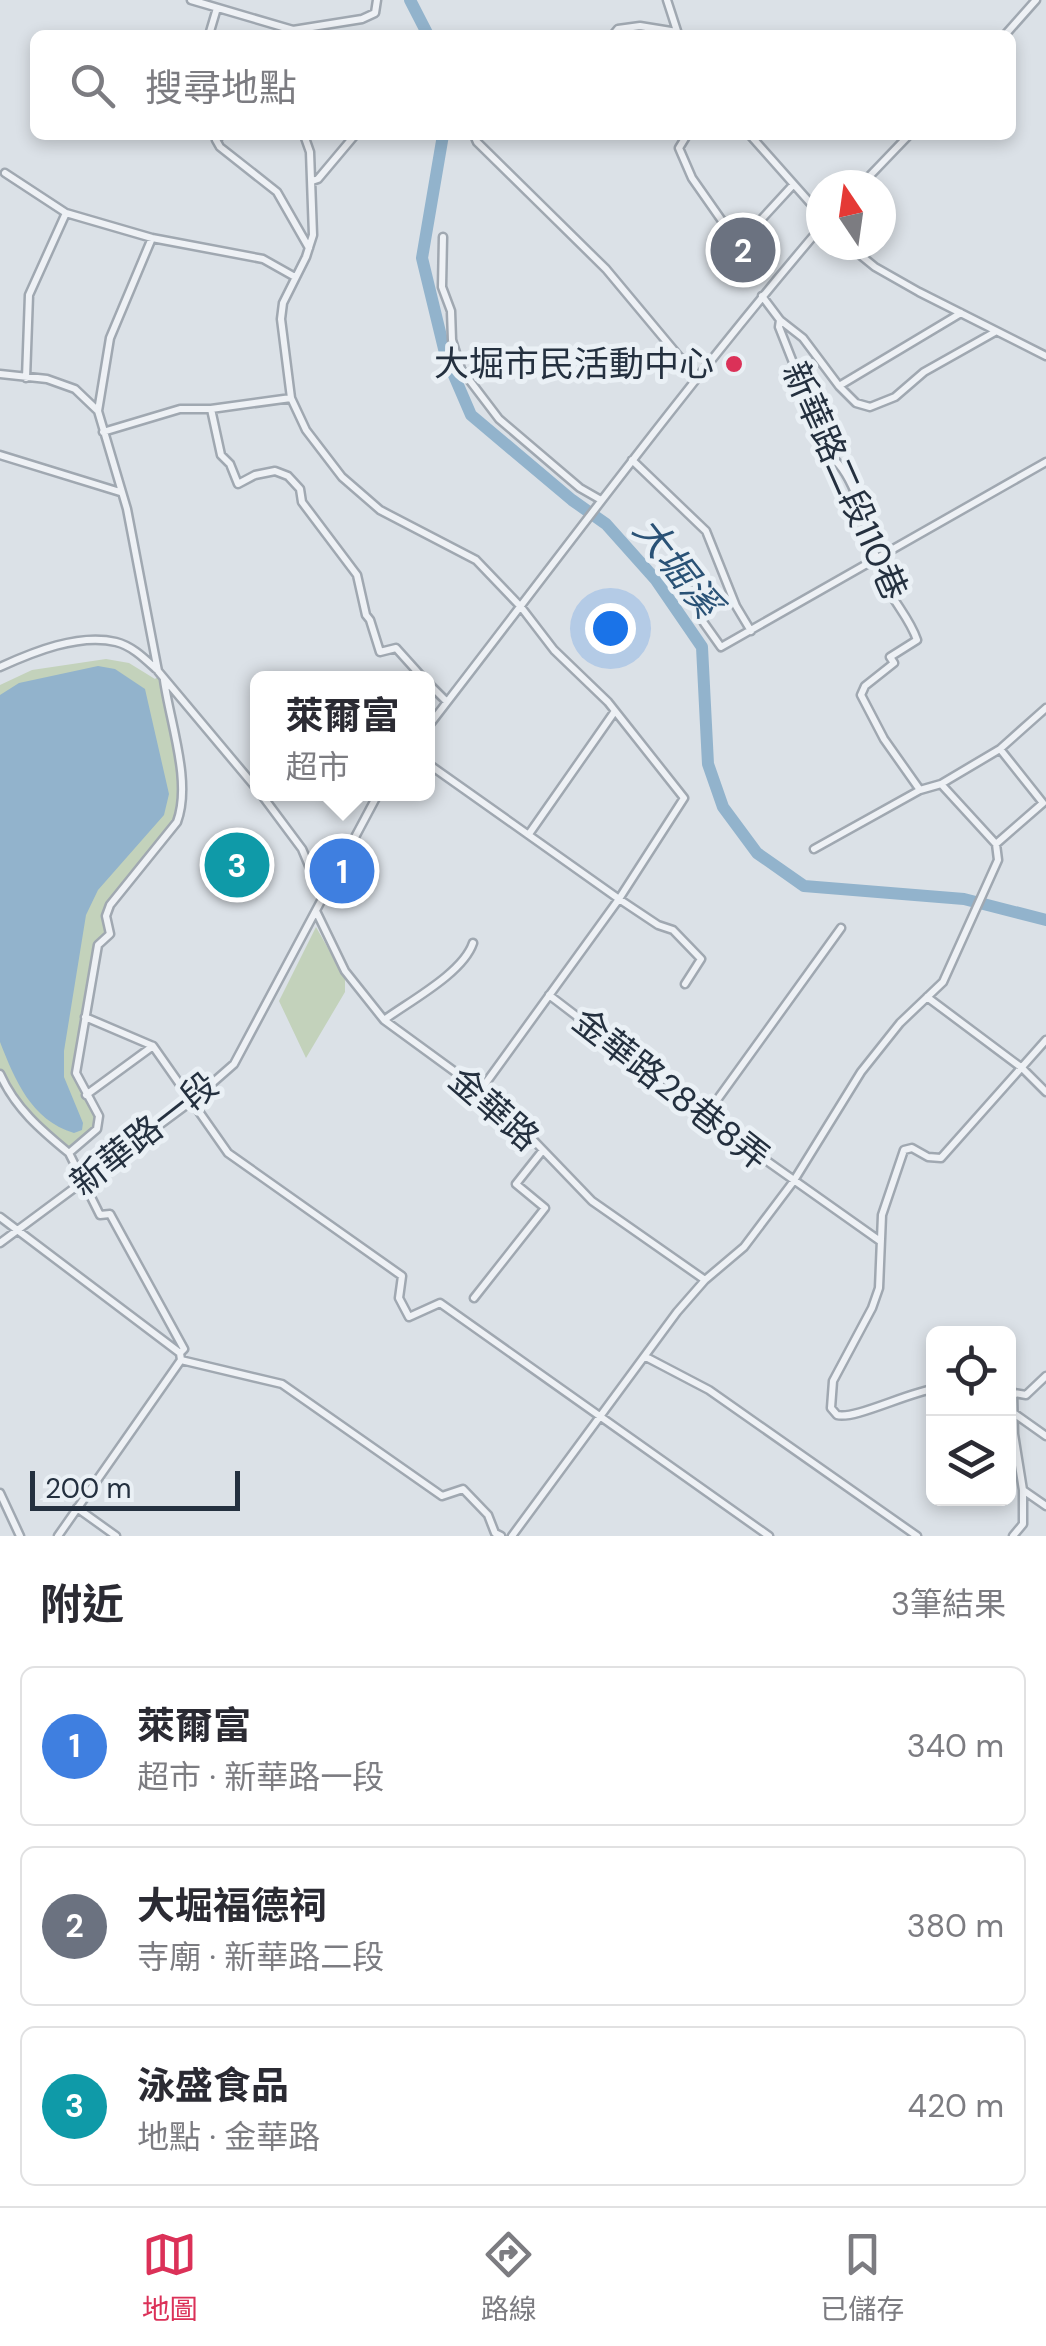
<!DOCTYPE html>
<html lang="zh-TW">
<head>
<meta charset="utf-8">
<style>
	:root { --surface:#fff; --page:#f7f7f7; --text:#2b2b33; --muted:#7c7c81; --line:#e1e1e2; --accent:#db3158 }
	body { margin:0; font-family:"DM Sans","Noto Sans TC",sans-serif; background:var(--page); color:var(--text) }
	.controls { position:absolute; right:30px; bottom:30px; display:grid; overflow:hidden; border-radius:15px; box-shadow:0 5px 15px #0003 }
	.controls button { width:90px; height:90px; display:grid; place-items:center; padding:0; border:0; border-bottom:2px solid var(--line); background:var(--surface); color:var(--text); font:50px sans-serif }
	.compass { position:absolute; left:806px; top:170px; width:90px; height:90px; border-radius:50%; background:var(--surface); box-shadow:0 5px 15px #0003; rotate:347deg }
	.scale { position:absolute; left:30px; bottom:25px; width:210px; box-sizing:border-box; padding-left:10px; border:5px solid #24303f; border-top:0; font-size:28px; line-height:35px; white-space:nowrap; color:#24303f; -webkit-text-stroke:8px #eaf0f5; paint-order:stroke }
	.you { position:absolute; left:610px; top:628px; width:35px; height:35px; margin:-25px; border:8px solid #fff; border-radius:50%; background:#1a73e8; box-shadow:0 0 0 15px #1a73e833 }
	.badge { display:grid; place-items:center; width:65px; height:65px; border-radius:50%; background:var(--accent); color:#fff; font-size:32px; font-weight:700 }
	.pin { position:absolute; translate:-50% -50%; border:5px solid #fff; box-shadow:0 2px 10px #0006 }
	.popup { position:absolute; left:250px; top:671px; width:185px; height:130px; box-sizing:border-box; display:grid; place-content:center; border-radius:15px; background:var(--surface); filter:drop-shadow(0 2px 8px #0005); font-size:32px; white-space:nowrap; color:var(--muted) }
	.popup b { font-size:38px; color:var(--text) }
	.popup::after { content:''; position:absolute; left:50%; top:100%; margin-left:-20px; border:20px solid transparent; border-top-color:var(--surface) }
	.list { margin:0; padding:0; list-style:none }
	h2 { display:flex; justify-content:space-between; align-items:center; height:130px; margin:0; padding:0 40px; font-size:42px }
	h2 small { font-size:32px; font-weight:400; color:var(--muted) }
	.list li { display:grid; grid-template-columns:65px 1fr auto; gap:30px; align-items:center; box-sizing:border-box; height:160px; margin:0 20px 20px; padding:0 20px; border:2px solid var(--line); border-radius:15px }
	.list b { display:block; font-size:38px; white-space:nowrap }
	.list p { margin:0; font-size:32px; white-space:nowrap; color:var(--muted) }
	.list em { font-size:32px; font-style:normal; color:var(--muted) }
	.icon { flex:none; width:55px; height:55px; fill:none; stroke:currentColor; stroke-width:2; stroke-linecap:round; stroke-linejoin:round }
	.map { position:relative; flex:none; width:1046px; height:1536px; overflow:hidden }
	.search { position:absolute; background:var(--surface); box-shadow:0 5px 15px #0003; left:30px; right:30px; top:30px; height:110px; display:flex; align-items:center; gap:25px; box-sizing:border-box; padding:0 35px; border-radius:15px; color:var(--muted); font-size:38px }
	.sheet { height:670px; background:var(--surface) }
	nav { display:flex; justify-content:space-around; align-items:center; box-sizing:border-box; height:140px; border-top:2px solid var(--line); background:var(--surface); font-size:28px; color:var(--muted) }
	nav a { display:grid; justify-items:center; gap:5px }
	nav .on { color:var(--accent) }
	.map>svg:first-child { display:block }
</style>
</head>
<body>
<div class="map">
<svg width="1046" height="1536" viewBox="0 0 1046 1536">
	<rect width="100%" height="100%" fill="#dbe1e7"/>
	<path fill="#c3d2bb" d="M106 659 129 663 155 679 160 675 166 684 181 777 176 822 109 905V934L97 945 76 1073 98 1123 97 1133 70 1154 29 1118 0 1071V685L32 670Z
		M316 927 345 978V992L306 1058 279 1001Z"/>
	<path fill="#92b3cc" d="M98 666 115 669 145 689 169 794 164 815 98 890 86 915 64 1051V1077L83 1123 82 1130 74 1133C31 1120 15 1080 0 1042V695L19 683Z"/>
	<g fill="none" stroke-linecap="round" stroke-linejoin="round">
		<path stroke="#92b3cc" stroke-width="12" d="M410 0 428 35
			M443 135 422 258 446 357 471 415 572 500 606 524 656 580 702 647 708 764 723 807 757 853 804 886 964 899 1046 920"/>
		<g stroke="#a0a8b1" stroke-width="11">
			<path id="minor" d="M191 0 293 30 362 19 375 13 377 0
				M667 0 678 34
				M209 35 217 8
				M613 35 618 29 640 26 677 32
				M1005 35 1036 0
				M221 135 216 140 220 147 277 192 309 248
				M304 135 310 152 313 235 306 257 283 303 281 319 291 398 306 430 342 477 380 510 476 560 521 607 554 650 608 702 684 798 619 899 480 1091
				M474 135 477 142 606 269 697 378
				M687 135 679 148 692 178 734 238 747 235 793 185
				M750 135 821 215
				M5 173 66 213 152 238 263 259 295 277
				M312 181 318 179 355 135
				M861 185 909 135
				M443 237 442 287 451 311 452 340 461 369 499 419 580 488 601 500
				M848 245 875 267 919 292 1046 356
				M762 296 780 320 803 338 839 386 856 403 870 407 895 397 924 372 995 332
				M780 320 779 327 830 456C860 477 870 550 886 585 895 604 910 619 917 640L890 657 894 663 865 686 861 695 884 739 920 790
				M0 374 47 379 75 389 98 411 127 509 158 671 257 789
				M26 378 29 295 66 213
				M839 386 961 313
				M211 409 221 455 230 464 238 484 255 475 275 471 288 476 300 489 302 502 357 575 366 615 370 620 380 652 396 648 423 678
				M98 411 110 338 152 238
				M103 432 180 409H211L291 398
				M0 455 120 492
				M632 460 706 531 736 606 751 631
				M674 559 704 623 721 647 1046 462
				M0 667C33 652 79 633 116 642 132 646 144 658 156 669
				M427 682 447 702
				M427 728C557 560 683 389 821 227
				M427 763 619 899 658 925 673 930 701 959 685 984
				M941 784 1000 749 1046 708
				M261 794 302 849 321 894
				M529 834 615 711
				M996 844 1043 803 1000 749
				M316 911 345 971 384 1020 473 1085 515 1121 592 1201 705 1280
				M549 995 600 1034 617 1055 880 1241
				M927 997 1022 1068 1046 1092
				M85 1017 153 1046 228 1153 402 1276 399 1298 409 1317 440 1303 769 1536
				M384 1020C410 1001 463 973 473 943
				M0 1074C15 1108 41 1130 69 1153
				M86 1095 153 1046
				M704 1118 841 928
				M0 1217 180 1353
				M0 1243 193 1100 234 1064 378 794
				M474 1298 545 1208 516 1184 543 1150
				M646 1357 709 1390 917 1536
				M181 1360 282 1384 442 1496 463 1489 488 1515 495 1533 501 1536
				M934 1389C909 1392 854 1420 837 1415L831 1408 833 1381 872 1308 879 1288 882 1215 904 1150 912 1148 928 1157 941 1158 1046 1040
				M1008 1392 1026 1395 1046 1376
				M1013 1393 1014 1434 1023 1490
				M1015 1414 1046 1436
				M0 1493 20 1536
				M77 1508 116 1536
				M58 1536 181 1360 180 1353 184 1349 110 1214 100 1215 69 1153 97 1129 99 1116 76 1073 98 945 110 934 106 916 110 905 177 822C192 782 170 723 164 680
				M512 1536 677 1312 705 1280 744 1247 793 1182 861 1072 900 1023 943 982 998 860 996 844 941 784 920 790 814 849
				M1013 1536 1023 1524V1490L1046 1506"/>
		</g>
		<use href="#minor" stroke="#eef1f5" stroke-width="6"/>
	</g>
	<circle fill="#db3158" stroke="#eaf0f5" stroke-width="4" cx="734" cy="364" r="10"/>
	<g text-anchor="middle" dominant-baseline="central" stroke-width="10" stroke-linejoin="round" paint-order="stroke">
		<g font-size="35" fill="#24303f" stroke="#eaf0f5" text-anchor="end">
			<text x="714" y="364">大堀市民活動中心</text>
		</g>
		<g font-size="35" fill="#24303f" stroke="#eaf0f5">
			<text transform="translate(845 481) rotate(66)">新華路二段110巷</text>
			<text transform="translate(671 1089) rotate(38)">金華路28巷8弄</text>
			<text transform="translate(494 1109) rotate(41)">金華路</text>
			<text transform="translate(144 1134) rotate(-38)">新華路一段</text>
		</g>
		<g font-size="38" font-style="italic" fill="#2a5276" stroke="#eaf0f5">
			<text transform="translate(677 567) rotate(52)">大堀溪</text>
		</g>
	</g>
</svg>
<div class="controls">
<button><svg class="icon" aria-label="locate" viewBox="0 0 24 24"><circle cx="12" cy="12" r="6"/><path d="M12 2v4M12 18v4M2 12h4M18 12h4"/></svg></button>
<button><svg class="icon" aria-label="layers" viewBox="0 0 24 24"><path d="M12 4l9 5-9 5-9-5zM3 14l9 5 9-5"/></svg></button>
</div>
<svg class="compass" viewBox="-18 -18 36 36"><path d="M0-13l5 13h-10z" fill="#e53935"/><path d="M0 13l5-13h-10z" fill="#7c7c81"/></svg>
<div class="scale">200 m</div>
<div class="you"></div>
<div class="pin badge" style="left:342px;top:871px;background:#3f7fe0">1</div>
<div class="popup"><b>萊爾富</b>超市</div>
<div class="pin badge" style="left:743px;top:250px;background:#6b7280">2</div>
<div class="pin badge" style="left:237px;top:865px;background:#0f9aa8">3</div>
<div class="search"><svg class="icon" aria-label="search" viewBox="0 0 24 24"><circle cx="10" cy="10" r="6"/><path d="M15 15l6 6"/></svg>搜尋地點</div>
</div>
<section class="sheet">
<h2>附近<small>3筆結果</small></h2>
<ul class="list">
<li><span class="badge" style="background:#3f7fe0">1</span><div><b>萊爾富</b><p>超市 · 新華路一段</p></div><em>340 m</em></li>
<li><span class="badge" style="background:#6b7280">2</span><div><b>大堀福德祠</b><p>寺廟 · 新華路二段</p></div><em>380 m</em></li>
<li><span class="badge" style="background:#0f9aa8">3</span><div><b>泳盛食品</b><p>地點 · 金華路</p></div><em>420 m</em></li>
</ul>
</section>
<nav>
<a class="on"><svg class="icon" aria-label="map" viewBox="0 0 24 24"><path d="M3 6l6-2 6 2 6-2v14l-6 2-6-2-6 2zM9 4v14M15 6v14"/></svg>地圖</a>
<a><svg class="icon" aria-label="directions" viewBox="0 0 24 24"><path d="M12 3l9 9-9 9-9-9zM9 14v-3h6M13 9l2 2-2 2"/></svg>路線</a>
<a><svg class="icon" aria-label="saved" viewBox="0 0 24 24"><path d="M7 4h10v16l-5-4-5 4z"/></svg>已儲存</a>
</nav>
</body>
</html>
